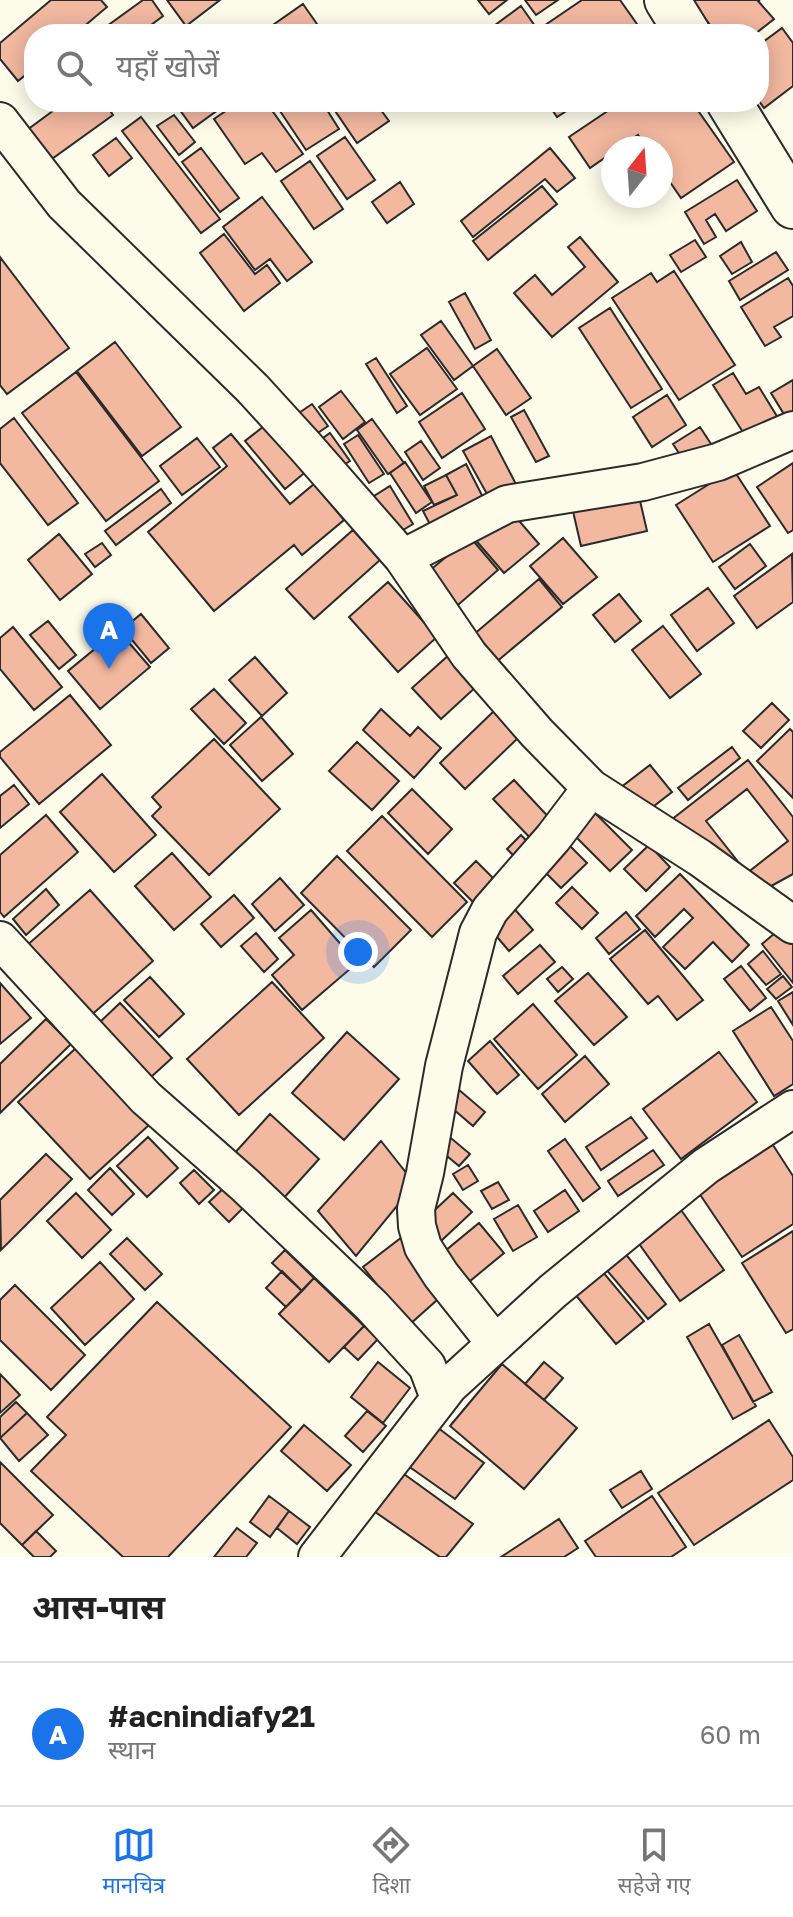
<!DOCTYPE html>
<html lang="hi">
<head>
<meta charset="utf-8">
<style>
	:root { --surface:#fff; --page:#f6f6f6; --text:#222; --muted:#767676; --line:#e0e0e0; --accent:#1a73e8 }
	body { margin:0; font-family:"Golos Text","Noto Sans Devanagari",sans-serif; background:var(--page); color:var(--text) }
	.compass { position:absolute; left:601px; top:136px; width:72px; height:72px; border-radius:50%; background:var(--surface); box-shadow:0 4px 20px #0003; rotate:17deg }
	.you { position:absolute; left:358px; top:952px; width:28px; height:28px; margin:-20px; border:6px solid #fff; border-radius:50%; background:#1a73e8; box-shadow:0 0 0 12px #1a73e833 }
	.badge { display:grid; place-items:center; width:52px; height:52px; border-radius:50%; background:var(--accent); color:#fff; font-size:26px; font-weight:700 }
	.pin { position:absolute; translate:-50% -66px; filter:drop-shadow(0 2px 4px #0008) }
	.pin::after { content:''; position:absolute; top:42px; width:28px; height:24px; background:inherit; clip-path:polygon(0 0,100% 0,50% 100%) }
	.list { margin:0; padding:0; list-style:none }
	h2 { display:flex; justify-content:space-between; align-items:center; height:104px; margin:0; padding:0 32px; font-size:34px }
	h2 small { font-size:26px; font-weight:400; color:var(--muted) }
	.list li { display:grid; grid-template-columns:52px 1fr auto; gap:24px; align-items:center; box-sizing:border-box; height:144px; padding:0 32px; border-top:2px solid var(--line) }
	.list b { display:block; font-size:30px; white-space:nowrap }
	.list p { margin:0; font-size:26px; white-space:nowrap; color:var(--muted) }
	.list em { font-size:26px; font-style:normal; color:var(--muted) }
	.icon { flex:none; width:44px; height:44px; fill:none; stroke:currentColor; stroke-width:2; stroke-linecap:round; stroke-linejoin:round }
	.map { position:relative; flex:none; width:793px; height:1557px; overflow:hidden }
	.search { position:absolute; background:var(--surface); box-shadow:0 4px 20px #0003; left:24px; right:24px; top:24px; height:88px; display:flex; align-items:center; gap:20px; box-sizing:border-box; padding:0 28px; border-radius:32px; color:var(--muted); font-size:30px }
	.sheet { height:248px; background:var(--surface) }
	nav { display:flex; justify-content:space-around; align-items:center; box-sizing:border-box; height:112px; border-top:2px solid var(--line); background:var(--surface); font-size:22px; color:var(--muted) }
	nav a { display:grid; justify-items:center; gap:4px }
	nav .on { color:var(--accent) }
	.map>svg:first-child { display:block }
</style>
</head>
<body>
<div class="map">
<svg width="793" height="1557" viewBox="0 0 793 1557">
	<rect width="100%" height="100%" fill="#fdfbea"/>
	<path fill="#f2b8a0" stroke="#2b2b2b" stroke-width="2" fill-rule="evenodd" d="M51 0H101L107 7 75 34H34V68L18 81 0 59V43Z
		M143 0H152L163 16 139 34H96Z
		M167 0H220L186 26Z
		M478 0H507L489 14Z
		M525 0H558L536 15Z
		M582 0H620L644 34H532Z
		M691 0H760L758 1 774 19 755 34H717Z
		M303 4 324 34H260Z
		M521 6 535 26 523 34H483Z
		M782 28 793 43V86L764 108 759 101V45Z
		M65 102H104L113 115 49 161 27 130Z
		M174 102H229L193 128Z
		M239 102H266L303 154 276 172 262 153 245 164 214 119Z
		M274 102H322L339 129 306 150Z
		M329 102H375L389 121 357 143Z
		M547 102H580L557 117Z
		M621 102H692L734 162 681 198 661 169V148H647L638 135 619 148H613V152L590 168 569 137Z
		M174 115 195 142 179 155 157 126Z
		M141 117 220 219 201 233 122 131Z
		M345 137 375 180 347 199 317 156Z
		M116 138 132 158 109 176 93 155Z
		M201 148 239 198 220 212 182 162Z
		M550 148 575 178 557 192 545 179 473 237 461 221Z
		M310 161 343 209 314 229 281 181Z
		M737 180 757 211 726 231 715 214 706 220 716 237 704 244 685 212Z
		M400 182 414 204 387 223 372 202Z
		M542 186 557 204 488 260 473 241Z
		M262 197 312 262 287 281 270 259 255 270 223 227Z
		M224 234 255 274 267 265 280 283 244 311 200 253Z
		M580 237 618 282 552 337 514 293 535 275 552 295 585 267 568 247Z
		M695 240 706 257 681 272 670 255Z
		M741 242 752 262 732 274 720 256Z
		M776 252 788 270 740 300 729 281Z
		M0 257 69 348 7 394 0 385Z
		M674 271 735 365 679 400 612 298 651 273 657 282Z
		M788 278 793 286V316L774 327 781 337 765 346 741 307Z
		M465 293 491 340 475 349 449 302Z
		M610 308 662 389 631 408 579 328Z
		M441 321 473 366 454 380 421 335Z
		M115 342 181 427 142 456 77 371Z
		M427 348 457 389 420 415 390 374Z
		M497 349 531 398 506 415 473 366Z
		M376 358 407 406 397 413 366 364Z
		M76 372 159 481 106 521 22 413Z
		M733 373 746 394 759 387 778 418 746 437 713 385Z
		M793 380V422L790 424 771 393Z
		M341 391 365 422 343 439 319 407Z
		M462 393 485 429 442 458 419 422Z
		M667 395 686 425 652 447 633 417Z
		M312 404 328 426 309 439 293 417Z
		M524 410 549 456 536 462 511 417Z
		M14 418 78 503 48 525 0 463V429Z
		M372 419 404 463 388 474 357 430Z
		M268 423 308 470 285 489 245 441Z
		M700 427 713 447 686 464 673 444Z
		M330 433 350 461 334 471 312 446Z
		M231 434 290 504 314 484 344 520 302 555 294 545 214 611 148 532 227 466 213 448Z
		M358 435 384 474 369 483 344 444Z
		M491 436 518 488 492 503 463 451Z
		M197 438 220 467 182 495 160 466Z
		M421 441 440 468 423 480 405 452Z
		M405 462 432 502 416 513 390 473Z
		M793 463V530L788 533 757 487Z
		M466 464 489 509 436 536 423 511 457 495 446 475Z
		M733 469 770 526 713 562 676 505Z
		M446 475 457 495 434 505 424 486Z
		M390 486 413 524 390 538 366 501Z
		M161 489 171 503 116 545 105 531Z
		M638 492 647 531 581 546 572 507Z
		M508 508 539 544 504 573 473 537Z
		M353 530 380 560 314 619 286 589Z
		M59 534 92 574 60 600 28 560Z
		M470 537 498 570 451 611 422 577Z
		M563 538 597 577 563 604 530 566Z
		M102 543 111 555 95 567 85 554Z
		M750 544 766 566 735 589 719 567Z
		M792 554 793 602 757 628 734 596Z
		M539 579 562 607 489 668 466 641Z
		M388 582 437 637 398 672 349 617Z
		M708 588 734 623 697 651 671 615Z
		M619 594 641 621 615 642 593 615Z
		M141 614 169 648 151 663 123 629Z
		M48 621 76 655 59 669 30 635Z
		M663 626 701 674 670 698 632 650Z
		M13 627 62 687 34 710 0 669V638Z
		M118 630 150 667 100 709 68 671Z
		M450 654 478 685 441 719 412 688Z
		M255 657 287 693 262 716 229 680Z
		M214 689 246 723 224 744 191 709Z
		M70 695 111 745 39 804 0 757V752Z
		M772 703 789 720 761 748 743 731Z
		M381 709 410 736 418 727 441 748 414 778 363 730Z
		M494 711 519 737 465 789 440 763Z
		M261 717 293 754 262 781 230 745Z
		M790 729 793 732V798L757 761Z
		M214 739 280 809 209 875 152 816 161 807 152 797Z
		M357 742 399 781 372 810 329 771Z
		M732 747 740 758 688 800 678 788Z
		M748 760 793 817V874L762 891 671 820ZM747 789 788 841 747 873 706 821Z
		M650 765 672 792 641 816 620 788Z
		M102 774 156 835 114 872 60 812Z
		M514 780 555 824 535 843 493 799Z
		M14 785 29 804 0 828V796Z
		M412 789 452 829 428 854 388 813Z
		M595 813 632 850 610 871 574 835Z
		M46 815 78 852 4 917 0 912V855Z
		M382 816 467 902 432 937 347 851Z
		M521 835 537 852 523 865 507 849Z
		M561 837 587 863 561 888 535 862Z
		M649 845 670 867 646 891 624 869Z
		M172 853 211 897 174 930 135 886Z
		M337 856 411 930 374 967 301 893Z
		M476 861 499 884 477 906 454 883Z
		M680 874 749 945 732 962 713 942 685 969 663 947 693 918 684 909 655 937 636 916Z
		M280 878 304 905 275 931 252 904Z
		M572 887 598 913 582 929 556 903Z
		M46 889 59 905 26 935 13 919Z
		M90 890 153 961 88 1018 25 947Z
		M234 895 254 918 221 947 201 924Z
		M511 905 533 930 509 951 487 925Z
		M311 910 357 963 302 1010 272 975 294 955 279 938Z
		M626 912 640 929 609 954 596 938Z
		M781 928 793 943V983L762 944Z
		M645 930 703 1000 677 1020 658 996 648 1004 610 959Z
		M256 933 278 959 264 972 241 946Z
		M540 945 555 962 518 994 503 976Z
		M763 951 781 974 766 985 748 964Z
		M741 966 766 998 750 1011 724 979Z
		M562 967 573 979 558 992 547 979Z
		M588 973 627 1017 594 1045 555 1001Z
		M783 976 792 987 776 999 767 989Z
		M150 977 184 1014 159 1037 124 1000Z
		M272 982 324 1038 239 1115 187 1059Z
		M0 983 31 1018 0 1044Z
		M793 992V1025L778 1001Z
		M120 1003 172 1058 151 1077 100 1022Z
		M533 1004 577 1055 538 1089 494 1039Z
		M771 1007 793 1041V1084L774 1096 733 1031Z
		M46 1019 71 1044 0 1113V1064Z
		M347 1032 399 1079 344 1140 292 1093Z
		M490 1041 519 1075 497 1094 468 1061Z
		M76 1048 149 1125 90 1179 18 1102Z
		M719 1052 757 1102 681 1159 643 1109Z
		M585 1056 609 1084 565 1122 542 1094Z
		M458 1089 485 1112 473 1126 446 1103Z
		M270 1114 319 1159 282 1200 232 1156Z
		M631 1117 647 1138 601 1170 586 1147Z
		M446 1134 470 1154 459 1166 435 1146Z
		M148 1137 178 1168 147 1197 117 1166Z
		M565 1139 600 1188 583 1201 548 1151Z
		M381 1141 415 1184 356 1256 318 1211Z
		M771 1142 793 1176V1224L742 1257 697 1190Z
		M653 1150 664 1165 618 1196 608 1181Z
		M46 1154 72 1179 1 1250 0 1200Z
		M468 1165 478 1181 463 1190 453 1174Z
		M110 1168 134 1194 112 1215 88 1190Z
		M194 1170 214 1190 199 1204 180 1183Z
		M498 1182 509 1200 492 1209 481 1191Z
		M226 1186 245 1206 229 1222 209 1202Z
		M565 1190 579 1211 548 1232 534 1211Z
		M76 1193 111 1230 82 1258 47 1221Z
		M453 1193 472 1212 441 1241 423 1221Z
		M676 1203 724 1270 680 1301 632 1234Z
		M518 1205 537 1237 513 1251 494 1219Z
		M479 1223 504 1253 464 1286 439 1256Z
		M793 1231V1329L786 1333 742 1263Z
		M406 1234 446 1292 409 1325 363 1267Z
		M127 1238 162 1274 145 1290 110 1254Z
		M285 1250 314 1278 302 1291 272 1263Z
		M624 1252 666 1304 648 1319 605 1268Z
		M100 1262 134 1299 85 1345 51 1308Z
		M597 1265 644 1321 616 1344 569 1287Z
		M282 1271 302 1291 286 1307 266 1288Z
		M314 1278 364 1326 329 1362 279 1314Z
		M15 1285 85 1355 51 1390 0 1340V1300Z
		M157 1302 291 1427 168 1557H123L31 1471 66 1435 47 1417Z
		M709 1324 756 1406 733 1419 687 1337Z
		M364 1326 378 1339 358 1360 344 1347Z
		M739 1335 772 1392 753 1402 722 1345Z
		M378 1362 410 1388 383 1423 351 1397Z
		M544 1362 563 1378 544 1400 525 1384Z
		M502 1364 577 1428 524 1489 450 1426Z
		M0 1374 20 1395 0 1413Z
		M16 1402 27 1413 0 1438V1417Z
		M367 1411 386 1426 363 1452 345 1436Z
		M27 1413 48 1435 19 1461 0 1438Z
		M769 1420 793 1457V1480L694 1545 658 1493Z
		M433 1424 484 1463 455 1499 404 1463Z
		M304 1425 351 1465 327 1491 281 1451Z
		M0 1462 53 1515 22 1545 0 1523Z
		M397 1469 473 1524 446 1557H440L368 1507Z
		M641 1471 652 1489 622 1508 610 1490Z
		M269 1496 289 1511 270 1537 250 1522Z
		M652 1496 686 1547 671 1557H596L585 1541Z
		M289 1511 310 1527 297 1544 277 1528Z
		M559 1519 578 1548 564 1557H501Z
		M237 1528 257 1543 246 1557H214Z
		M36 1531 56 1551 50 1557H34L22 1545Z"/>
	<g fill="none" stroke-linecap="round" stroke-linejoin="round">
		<g stroke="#2b2b2b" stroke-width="40">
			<path id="minor" d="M0 121 64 204 253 389 305 446 403 558 469 655 537 733 591 788 700 858 793 925
				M403 558 507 504 643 482 718 462 793 430
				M0 940 146 1098 245 1185 372 1306 427 1366 439 1398
				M495 1343 441 1275 423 1247 417 1226 416 1209 425 1173 444 1066 478 933 490 910 553 838 591 788
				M317 1557 449 1386 553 1291 706 1166 793 1109"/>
		</g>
		<g stroke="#2b2b2b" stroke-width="48">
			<path id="tertiary" d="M667 0 688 34
				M729 102 793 206"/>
		</g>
		<use href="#minor" stroke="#fdfbea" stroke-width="36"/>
		<use href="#tertiary" stroke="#fdfbea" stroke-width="44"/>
	</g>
</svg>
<svg class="compass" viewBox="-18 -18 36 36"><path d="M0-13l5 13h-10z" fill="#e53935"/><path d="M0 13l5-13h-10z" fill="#767676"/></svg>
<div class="you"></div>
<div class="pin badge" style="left:109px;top:669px">A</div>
<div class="search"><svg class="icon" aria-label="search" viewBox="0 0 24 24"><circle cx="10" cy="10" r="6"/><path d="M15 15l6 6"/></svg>यहाँ खोजें</div>
</div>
<section class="sheet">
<h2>आस-पास<small></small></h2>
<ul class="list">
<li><span class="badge">A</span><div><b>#acnindiafy21</b><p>स्थान</p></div><em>60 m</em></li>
</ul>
</section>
<nav>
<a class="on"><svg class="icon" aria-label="map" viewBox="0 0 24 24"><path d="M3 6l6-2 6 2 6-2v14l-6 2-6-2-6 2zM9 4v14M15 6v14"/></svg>मानचित्र</a>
<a><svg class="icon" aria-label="directions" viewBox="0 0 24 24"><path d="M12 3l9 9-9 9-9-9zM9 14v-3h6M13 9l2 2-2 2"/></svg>दिशा</a>
<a><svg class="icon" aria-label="saved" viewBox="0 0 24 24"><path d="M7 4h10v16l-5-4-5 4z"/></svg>सहेजे गए</a>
</nav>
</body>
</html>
